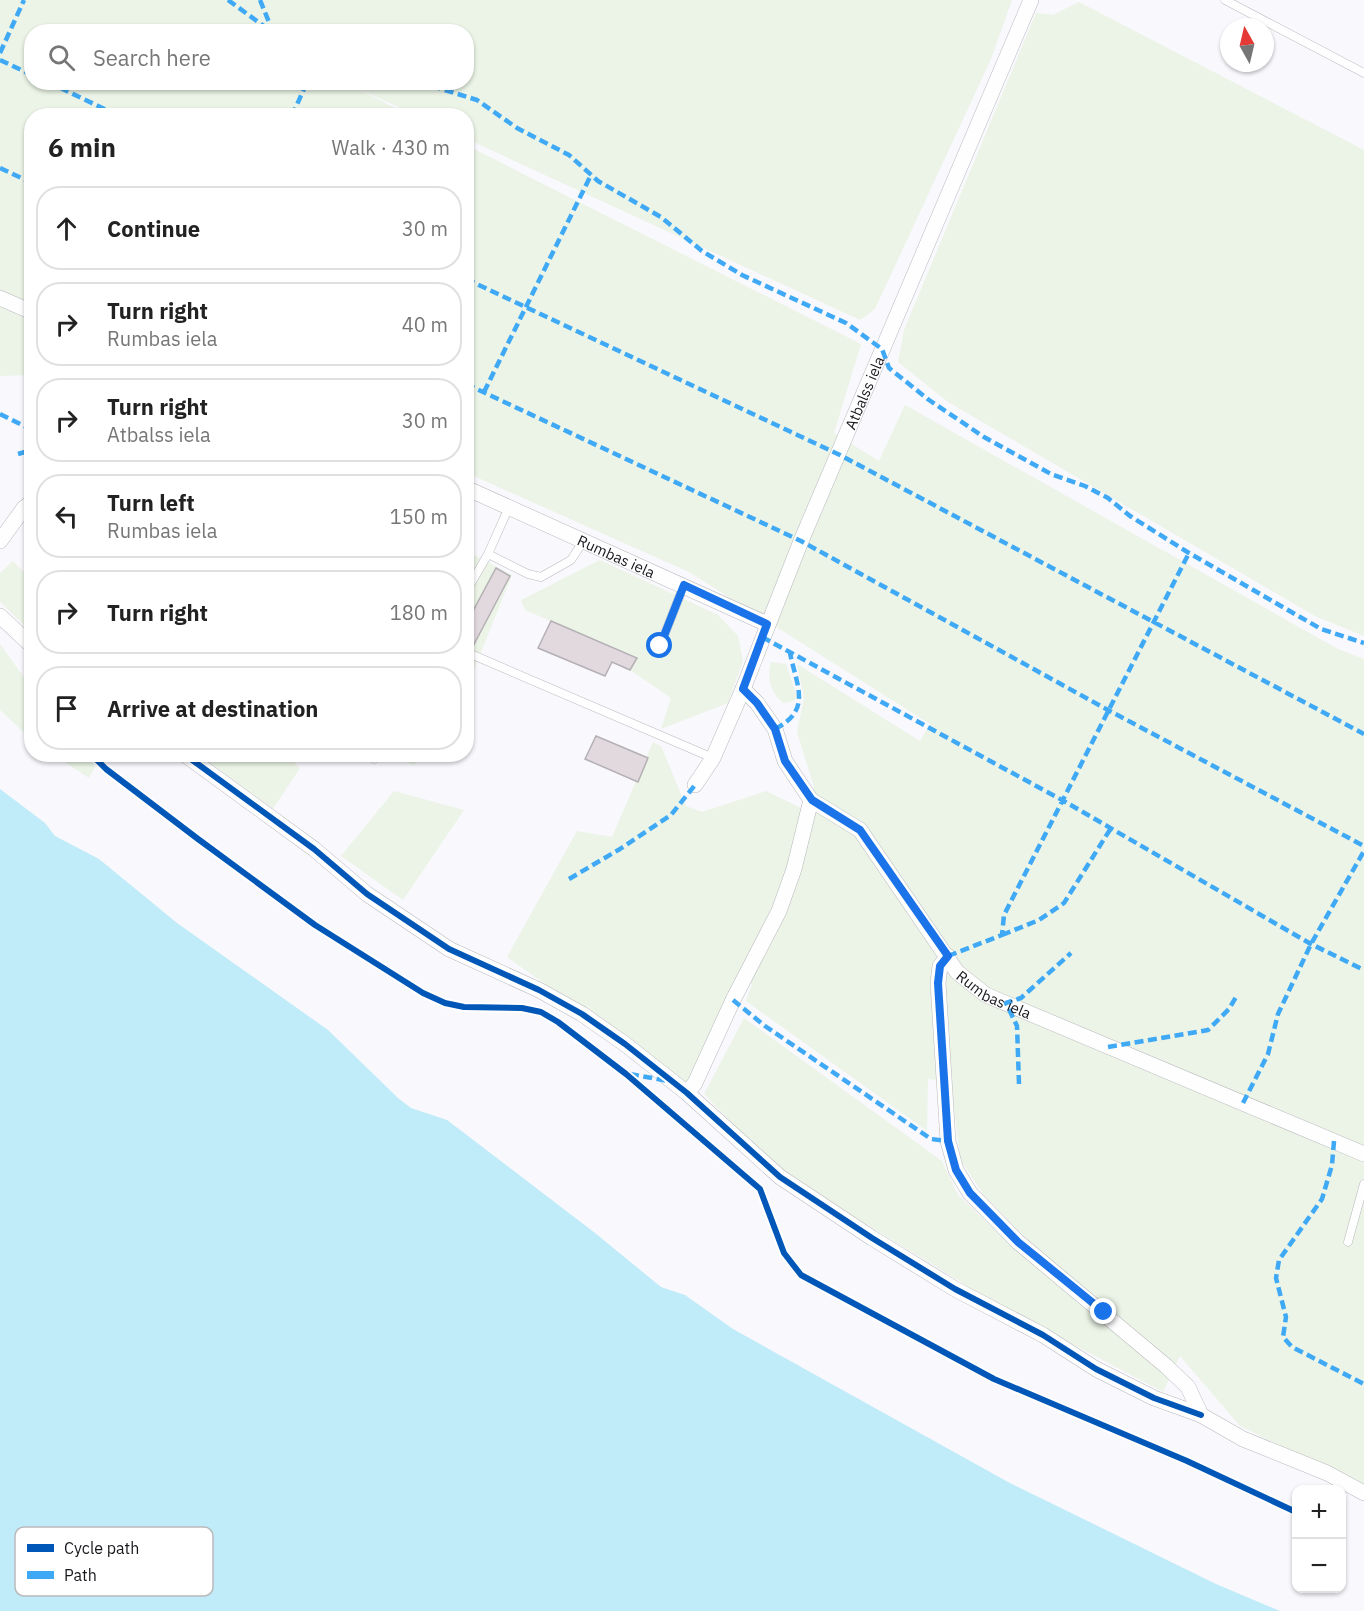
<!DOCTYPE html>
<html lang="en">
<head>
<meta charset="utf-8">
<style>
	:root { --surface:#fff; --page:#f6f6f6; --text:#222; --muted:#767676; --line:#e0e0e0 }
	body { margin:0; font-family:"IBM Plex Sans",sans-serif; background:var(--page); color:var(--text) }
	.controls { position:absolute; right:18px; bottom:18px; display:grid; overflow:hidden; border-radius:12px; box-shadow:0 2px 4px #0004 }
	.controls button { width:54px; height:54px; display:grid; place-items:center; padding:0; border:0; border-bottom:2px solid var(--line); background:var(--surface); color:var(--text); font:30px sans-serif }
	.compass { position:absolute; left:1220px; top:18px; width:54px; height:54px; border-radius:50%; background:var(--surface); box-shadow:0 2px 4px #0004; rotate:352deg }
	.stop { position:absolute; width:18px; height:18px; margin:-14px; border:4px solid #1a73e8; border-radius:50%; background:#fff }
	.stop.end { background:#1a73e8; border-color:#fff; box-shadow:0 2px 6px #0008 }
	.list { margin:0; padding:0; list-style:none }
	h2 { display:flex; justify-content:space-between; align-items:center; height:78px; margin:0; padding:0 24px; font-size:26px }
	h2 small { font-size:20px; font-weight:400; color:var(--muted) }
	.list li { display:grid; grid-template-columns:39px 1fr auto; gap:18px; align-items:center; box-sizing:border-box; height:84px; margin:0 12px 12px; padding:0 12px; border:2px solid var(--line); border-radius:24px }
	.list b { display:block; font-size:22px; white-space:nowrap }
	.list p { margin:0; font-size:20px; white-space:nowrap; color:var(--muted) }
	.list em { font-size:20px; font-style:normal; color:var(--muted) }
	.icon { flex:none; width:33px; height:33px; fill:none; stroke:currentColor; stroke-width:2; stroke-linecap:round; stroke-linejoin:round }
	.map { position:relative; flex:none; width:1364px; height:1611px; overflow:hidden }
	.search { position:absolute; background:var(--surface); box-shadow:0 2px 4px #0004; left:24px; top:24px; width:450px; height:66px; display:flex; align-items:center; gap:15px; box-sizing:border-box; padding:0 21px; border-radius:24px; color:var(--muted); font-size:22px }
	.panel { position:absolute; background:var(--surface); box-shadow:0 2px 4px #0004; left:24px; top:108px; width:450px; height:654px; border-radius:24px }
	.map>svg:first-child { display:block }
</style>
</head>
<body>
<div class="map">
<svg width="1364" height="1611" viewBox="0 0 1364 1611">
	<rect width="100%" height="100%" fill="#f9f8fd"/>
	<path fill="#ebf4e6" fill-rule="evenodd" d="M0 0H1012L991 59 875 309 860 320 467 139 466 116 416 115 354 87 409 115 32 116 31 375 0 376ZM32 32H466V82H32Z
		M1079 2 1364 150V636L1315 616 948 402 898 362 904 330 1036 13 1053 15Z
		M466 145 861 344 834 433 879 461 905 405 1338 649 1364 659V1489L1239 1425 1180 1356 1163 1392 995 1303 804 1186 761 1153 704 1094 744 1018 942 1161 958 1195 1022 1256 1030 1242 983 1194 960 1159 951 1082 928 1079 927 1131 746 1001 752 984 737 977 686 1084 507 957 577 831 612 837 653 742 661 746 686 806 702 812 766 791 805 810 814 787 797 732 804 698 797 664 920 741 930 724 689 572 467 473Z
		M467 551 512 575 467 687Z
		M600 560 718 615 738 636 743 661 728 703 661 729 671 698 630 670 636 657 525 610 521 600Z
		M13 561 31 580V632L0 602V573Z
		M0 644 31 687V739L0 710Z
		M771 662 786 664 797 696 794 701 783 703C770 691 767 680 771 662Z
		M54 755H86L96 765 89 778Z
		M200 755H287L300 768 273 809Z
		M393 755 429 754V755L413 765Z
		M394 791 464 810 403 900 341 856Z"/>
	<path fill="#c0ebf8" d="M0 789 45 823 55 836 99 859 177 923 328 1030 398 1098 411 1108 447 1120 595 1233 661 1287 685 1295 733 1329 1008 1482 1216 1584 1280 1611H0Z"/>
	<path fill="#e2d9df" stroke="#b4b0b4" stroke-width="1.5" d="M496 568 510 576 472 648 466 646V624Z
		M551 621 637 658 630 670 612 662 605 676 538 648Z
		M596 736 648 758 638 782 585 759Z"/>
	<g fill="none" stroke-linecap="round" stroke-linejoin="round">
		<g stroke="#bab9be" stroke-width="9">
			<path id="lane" d="M1225 0 1364 73
				M488 554 528 574 541 577 571 560 584 540
				M466 592 488 554 509 507
				M660 646 684 585
				M466 652 713 758
				M374 759 377 754
				M1348 1242 1364 1184"/>
		</g>
		<g stroke="#bab9be" stroke-width="16">
			<g id="street">
				<path d="M0 298 32 312"/>
				<path id="s1" d="M466 488 767 624"/>
				<path d="M0 541 24 508 32 502"/>
				<path d="M0 616 32 646"/>
				<path id="s2" d="M743 689 757 703 775 729 785 761 811 800 860 830 957 972 986 995 1364 1154"/>
				<path d="M184 754 314 849 367 894 449 949 539 990 582 1014 625 1044 687 1093 780 1177 872 1238 955 1289 1043 1335 1096 1369 1154 1398 1201 1415"/>
				<path id="s3" d="M695 785 713 758 743 689 801 541 1031 0"/>
				<path d="M948 956 940 966 938 983 948 1141 956 1170 970 1193 1018 1242 1166 1366 1188 1387 1201 1415 1243 1439 1327 1473 1364 1493"/>
				<path d="M687 1093 695 1083 733 1000 779 911 794 869 811 800"/>
			</g>
		</g>
		<use href="#lane" stroke="#fefeff" stroke-width="8"/>
		<use href="#street" stroke="#fefeff" stroke-width="15"/>
		<path stroke="#3fa9f5" stroke-width="4.5" stroke-dasharray="9 4.5" stroke-linecap="butt" d="M228 0 272 32
			M260 0 273 32
			M0 53 24 0
			M0 60 32 75
			M48 82 119 116
			M419 82 477 100 517 128 569 155 598 181 661 217 702 251 742 275 846 323 882 349 889 368 929 400 984 437 1051 474 1085 486 1108 498 1130 516 1189 553 1321 629 1364 643
			M292 116 307 82
			M0 168 32 183
			M466 279 840 455 1364 734
			M466 384 801 541 1108 710 1364 846
			M484 392 591 175
			M0 414 32 430
			M18 454 32 450
			M762 637 1062 800 1311 944 1364 970
			M775 729C812 710 797 687 790 653
			M569 879 620 849 671 815 695 785
			M1002 935 1039 920 1064 903 1111 828
			M948 956 1002 935 1004 915 1189 553
			M733 1000 765 1026 931 1139 948 1141
			M1108 1047 1208 1030 1229 1009 1236 997
			M630 1074 668 1081
			M1019 1084 1017 1026 1006 1003 1021 998 1071 953
			M1243 1103 1268 1054 1278 1014 1311 944 1364 851
			M1334 1141 1332 1165 1322 1199 1279 1260 1276 1278 1286 1317 1283 1337 1292 1347 1364 1384"/>
		<g stroke="#fff" stroke-width="10">
			<path id="cycleway" d="M91 754 106 769 198 839 315 925 423 993 445 1003 464 1007 522 1008 541 1012 558 1022 626 1074 760 1189 784 1253 801 1275 994 1379 1187 1461 1296 1512
				M184 754 314 849 367 894 449 949 539 990 582 1014 625 1044 687 1093 780 1177 872 1238 955 1289 1043 1335 1096 1369 1154 1398 1201 1415"/>
		</g>
		<use href="#cycleway" stroke="#0057b8" stroke-width="6"/>
	</g>
	<g fill="none" stroke-linecap="round" stroke-linejoin="round">
		<path stroke="#1a73e8" stroke-width="8" d="M660 646 684 585 767 624 743 689 757 703 775 729 785 761 812 800 860 830 948 956 940 966 938 983 948 1141 956 1170 970 1193 1018 1242 1104 1312"/>
	</g>
	<g text-anchor="middle" dominant-baseline="central" stroke-width="4.5" stroke-linejoin="round" paint-order="stroke">
		<g font-size="15" fill="#19171d" stroke="#fff">
			<text stroke="none"><textPath href="#s3" startOffset="428">Atbalss iela</textPath></text>
			<text stroke="none"><textPath href="#s1" startOffset="165">Rumbas iela</textPath></text>
			<text stroke="none"><textPath href="#s2" startOffset="405">Rumbas iela</textPath></text>
		</g>
	</g>
	<rect x="15" y="1527" width="198" height="69" rx="9" fill="#fff" stroke="#bab9bb" stroke-width="1.5"/>
	<rect x="27" y="1544" width="27" height="8" fill="#0057b8"/>
	<rect x="27" y="1571" width="27" height="8" fill="#3fa9f5"/>
	<g font-size="16" fill="#19171d">
		<text x="64" y="1554">Cycle path</text>
		<text x="64" y="1581">Path</text>
	</g>
</svg>
<div class="controls">
<button>+</button>
<button>−</button>
</div>
<svg class="compass" viewBox="-18 -18 36 36"><path d="M0-13l5 13h-10z" fill="#e53935"/><path d="M0 13l5-13h-10z" fill="#767676"/></svg>
<div class="stop" style="left:660px;top:646px"></div>
<div class="stop end" style="left:1104px;top:1312px"></div>
<div class="search"><svg class="icon" aria-label="search" viewBox="0 0 24 24"><circle cx="10" cy="10" r="6"/><path d="M15 15l6 6"/></svg>Search here</div>
<section class="panel">
<h2>6 min<small>Walk · 430 m</small></h2>
<ul class="list">
<li><svg class="icon" aria-label="ahead" viewBox="0 0 24 24"><path d="M12 20V5M6 11l6-6 6 6"/></svg><div><b>Continue</b></div><em>30 m</em></li>
<li><svg class="icon" aria-label="right" viewBox="0 0 24 24"><path d="M7 20v-9h11M14 6l5 5-5 5"/></svg><div><b>Turn right</b><p>Rumbas iela</p></div><em>40 m</em></li>
<li><svg class="icon" aria-label="right" viewBox="0 0 24 24"><path d="M7 20v-9h11M14 6l5 5-5 5"/></svg><div><b>Turn right</b><p>Atbalss iela</p></div><em>30 m</em></li>
<li><svg class="icon" aria-label="left" viewBox="0 0 24 24"><path d="M17 20v-9H6M10 6l-5 5 5 5"/></svg><div><b>Turn left</b><p>Rumbas iela</p></div><em>150 m</em></li>
<li><svg class="icon" aria-label="right" viewBox="0 0 24 24"><path d="M7 20v-9h11M14 6l5 5-5 5"/></svg><div><b>Turn right</b></div><em>180 m</em></li>
<li><svg class="icon" aria-label="arrive" viewBox="0 0 24 24"><path d="M6 21V4h12l-3 4 3 4H6"/></svg><div><b>Arrive at destination</b></div></li>
</ul>
</section>
</div>
</body>
</html>
